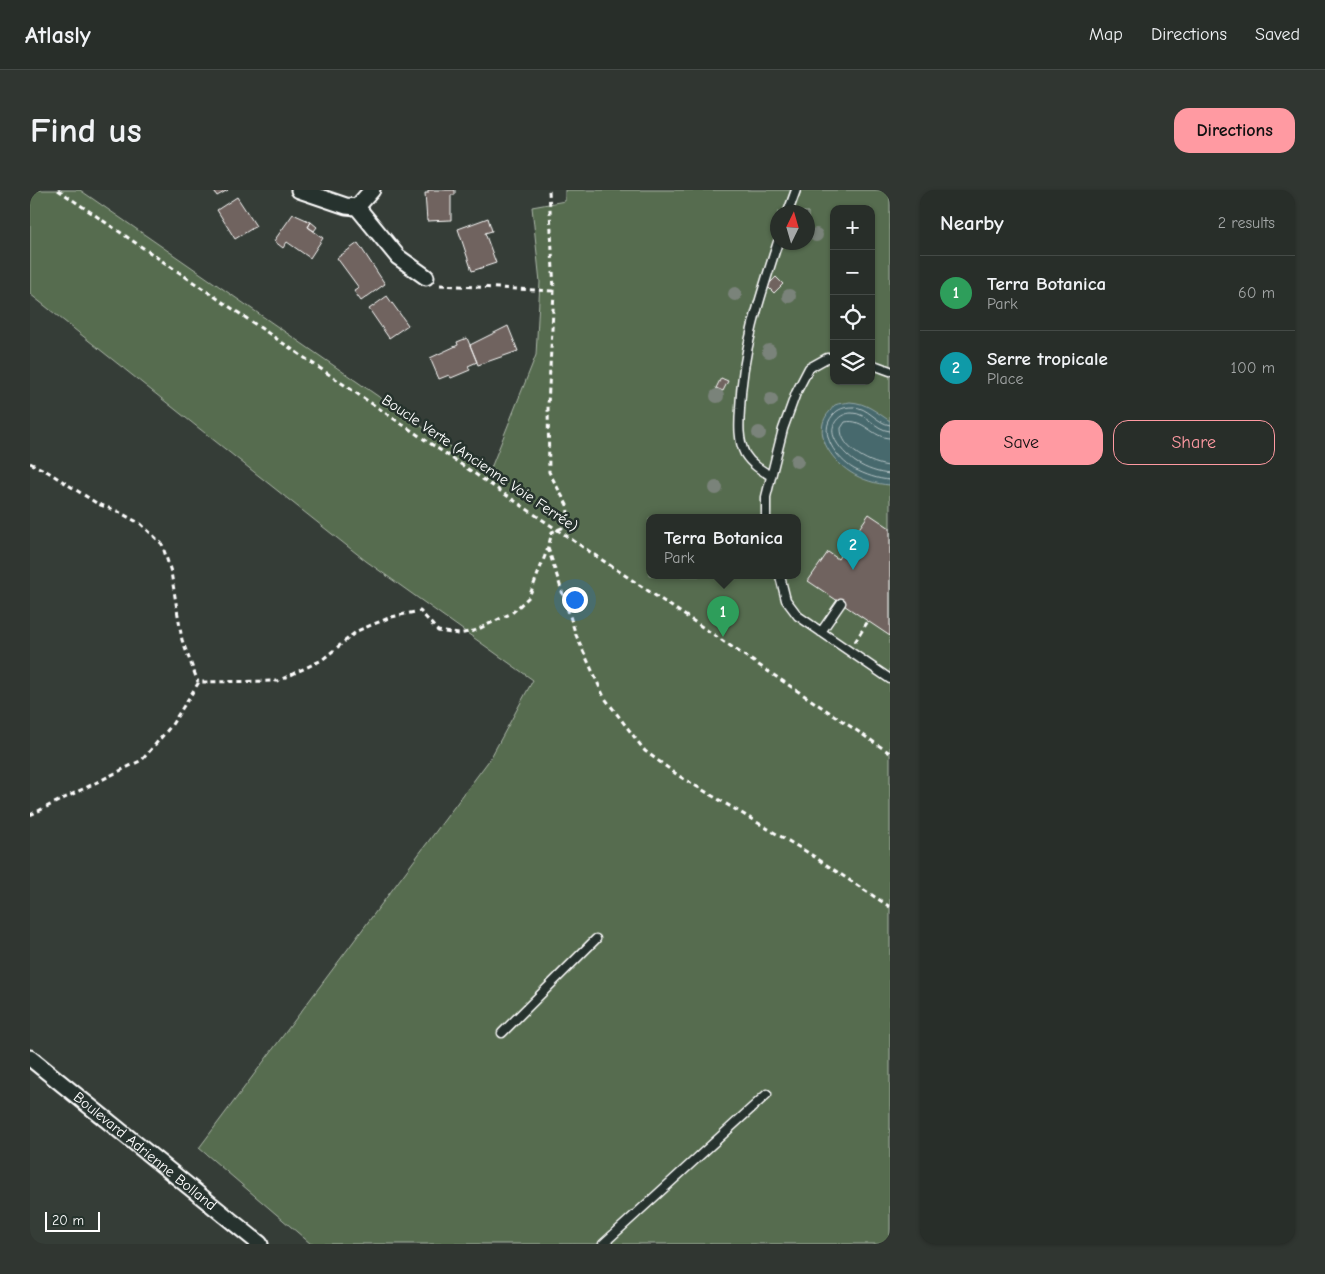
<!DOCTYPE html>
<html lang="en">
<head>
<meta charset="utf-8">
<style>
	:root { --surface:#282e29; --page:#303631; --text:#f1f3f6; --muted:#a5a8a8; --line:#444a46; --accent:#ff9aa2 }
	body { margin:0; font-family:"Comic Neue",sans-serif; background:var(--page); color:var(--text) }
	.controls { position:absolute; right:15px; top:15px; display:grid; overflow:hidden; border-radius:10px; box-shadow:0 1px 4px #0004 }
	.controls button { width:45px; height:45px; display:grid; place-items:center; padding:0; border:0; border-bottom:1px solid var(--line); background:var(--surface); color:var(--text); font:25px sans-serif }
	.compass { position:absolute; left:740px; top:15px; width:45px; height:45px; border-radius:50%; background:var(--surface); box-shadow:0 1px 4px #0004; rotate:5deg }
	.scale { position:absolute; left:15px; bottom:12px; width:55px; box-sizing:border-box; padding-left:5px; border:2px solid #fff; border-top:0; font-size:14px; line-height:18px; white-space:nowrap; color:#fff; -webkit-text-stroke:4px #26332d; paint-order:stroke }
	.you { position:absolute; left:544px; top:409px; width:18px; height:18px; margin:-12px; border:4px solid #fff; border-radius:50%; background:#1a73e8; box-shadow:0 0 0 8px #1a73e833 }
	.badge { display:grid; place-items:center; width:32px; height:32px; border-radius:50%; background:var(--accent); color:#fff; font-size:16px; font-weight:700 }
	.pin { position:absolute; translate:-50% -41px; filter:drop-shadow(0 1px 2px #0008) }
	.pin::after { content:''; position:absolute; top:26px; width:18px; height:15px; background:inherit; clip-path:polygon(0 0,100% 0,50% 100%) }
	.popup { position:absolute; left:616px; top:324px; width:155px; height:65px; box-sizing:border-box; display:grid; place-content:center; border-radius:10px; background:var(--surface); filter:drop-shadow(0 1px 4px #0005); font-size:16px; white-space:nowrap; color:var(--muted) }
	.popup b { font-size:19px; color:var(--text) }
	.popup::after { content:''; position:absolute; left:50%; top:100%; margin-left:-10px; border:10px solid transparent; border-top-color:var(--surface) }
	.list { margin:0; padding:0; list-style:none }
	h2 { display:flex; justify-content:space-between; align-items:center; height:65px; margin:0; padding:0 20px; font-size:21px }
	h2 small { font-size:16px; font-weight:400; color:var(--muted) }
	.list li { display:grid; grid-template-columns:32px 1fr auto; gap:15px; align-items:center; box-sizing:border-box; height:75px; padding:0 20px; border-top:1px solid var(--line) }
	.list b { display:block; font-size:19px; white-space:nowrap }
	.list p { margin:0; font-size:16px; white-space:nowrap; color:var(--muted) }
	.list em { font-size:16px; font-style:normal; color:var(--muted) }
	.actions { display:flex; gap:10px; padding:15px 20px }
	.actions a { flex:1; padding:11px 0; border:1px solid var(--accent); border-radius:15px; text-align:center; font-size:18px; color:var(--accent) }
	.actions .main { background:var(--accent); color:#111 }
	.icon { flex:none; width:28px; height:28px; fill:none; stroke:currentColor; stroke-width:2; stroke-linecap:round; stroke-linejoin:round }
	.map { position:relative; flex:none; width:860px; height:1054px; overflow:hidden; border-radius:15px }
	header { display:flex; align-items:center; gap:30px; box-sizing:border-box; height:70px; padding:0 25px; background:var(--surface); border-bottom:1px solid var(--line) }
	header strong { font-size:24px }
	nav { display:flex; gap:28px; margin-inline-start:auto; font-size:18px }
	.intro { display:flex; align-items:center; justify-content:space-between; box-sizing:border-box; height:120px; padding:0 30px }
	h1 { margin:0; font-size:35px }
	.button { padding:12px 22px; border-radius:15px; background:var(--accent); color:#111; font-size:18px; font-weight:700 }
	main { display:flex; gap:30px; padding:0 30px }
	aside { flex:1; background:var(--surface); border-radius:15px; box-shadow:0 1px 4px #0004 }
	.map>svg:first-child { display:block }
</style>
</head>
<body>
<header>
<strong>Atlasly</strong>
<nav><a>Map</a><a>Directions</a><a>Saved</a></nav>
</header>
<div class="intro"><h1>Find us</h1><a class="button">Directions</a></div>
<main>
<div class="map">
<svg width="860" height="1054" viewBox="0 0 860 1054">
	<rect width="100%" height="100%" fill="#353d37"/>
	<filter id="ink" filterUnits="userSpaceOnUse"><feTurbulence type="fractalNoise" baseFrequency=".02" numOctaves="2"/><feDisplacementMap in="SourceGraphic" scale="10" xChannelSelector="R" yChannelSelector="G"/><feConvolveMatrix kernelMatrix="1 2 1 2 8 2 1 2 1" color-interpolation-filters="sRGB"/></filter>
	<g filter="url(#ink)">
		<path fill="#576c50" stroke="#abb6a8" fill-rule="evenodd" d="M0 0H50L459 283 506 165 510 92 502 17 535 11V0H860V1054H281L169 958 460 569 503 490 336 371 0 104ZM804 19H841V191H804ZM748 22H778V52H748ZM619 328H767V386H619Z"/>
		<path fill="#47696d" stroke="#91a5a7" d="M820 212C837 213 846 222 860 231V295C846 294 832 290 820 282 800 269 781 241 800 221 802 219 803 216 805 215 809 213 816 213 820 212Z"/>
		<g fill="none" stroke-linecap="round" stroke-linejoin="round">
			<path stroke="#b5c3c5" stroke-width="1" d="M860 235C846 233 838 217 823 217 814 217 808 219 803 225 787 243 807 269 824 279 836 285 847 289 860 290
				M860 241C845 240 837 223 822 223 810 223 799 234 804 247 807 256 819 268 827 273 837 279 848 283 860 284
				M860 248C842 248 834 228 815 232L811 238C810 259 842 275 860 276"/>
		</g>
		<path fill="#70645e" stroke="#fff" d="M183 0H198L187 6Z
			M398 0H425V5H421V30L397 31 395 3H398Z
			M207 7 226 36 205 49 187 20Z
			M263 24 281 32 278 37 293 48 280 68 257 52 253 58 244 51Z
			M458 28 462 41 455 43 466 73 442 81 428 39Z
			M281 32 287 37 284 41 278 37Z
			M328 53 355 94 331 111 324 101 329 98 307 68Z
			M746 87 753 94 744 103 737 96Z
			M357 106 378 135 359 148 339 119Z
			M478 136 488 161 448 175 440 155Z
			M437 148 447 172 438 176 440 180 421 188 419 185 409 189 400 168 428 155 427 152Z
			M691 188 698 191 693 201 686 198Z
			M839 324 860 338V446L778 391 798 362 808 369Z"/>
		<g fill="none" stroke-linecap="round" stroke-linejoin="round">
			<g stroke="#fff" stroke-width="11">
				<path id="lane" d="M758 22 766 0
					M841 174 860 181
					M741 286C731 280 721 274 715 264 708 250 709 234 710 219 712 161 730 107 748 52
					M736 328V307L753 239 766 203 779 178 797 168H804
					M750 386 756 410 768 426 860 489
					M791 442 811 413
					M472 843 566 749
					M573 1054 737 904"/>
			</g>
			<g stroke="#fff" stroke-width="19">
				<g id="street">
					<path d="M269 0 316 16 327 17 342 0"/>
					<path d="M327 17 368 67 396 87"/>
					<path id="s1" d="M0 868 230 1054"/>
				</g>
			</g>
			<path stroke="#fff" stroke-width="3" stroke-dasharray="5 4" stroke-linecap="butt" d="M28 0 526 339 860 563
				M410 95 524 101
				M0 273 18 282 68 314 87 321 111 334 132 354 141 382 152 450 168 492
				M518 358 546 445 574 507 615 561 649 586 777 662 860 717
				M825 452 838 431
				M0 625 112 570 141 536 169 492 248 491 292 470 327 441 361 427 390 421 408 441 429 444 444 441 482 423 499 407 518 358 522 342 532 338 538 323 537 315 519 282 518 216 524 101 519 0"/>
			<use href="#lane" stroke="#26332d" stroke-width="8"/>
			<use href="#street" stroke="#26332d" stroke-width="15"/>
		</g>
		<g fill="#7a837a">
			<circle cx="786" cy="45" r="7"/>
			<circle cx="705" cy="104" r="7"/>
			<circle cx="759" cy="106" r="7"/>
			<circle cx="739" cy="161" r="7"/>
			<circle cx="687" cy="206" r="7"/>
			<circle cx="741" cy="210" r="7"/>
			<circle cx="729" cy="243" r="7"/>
			<circle cx="767" cy="271" r="7"/>
			<circle cx="686" cy="298" r="7"/>
		</g>
	</g>
	<g text-anchor="middle" dominant-baseline="central" stroke-width="5" stroke-linejoin="round" paint-order="stroke">
		<g font-size="15" fill="#fff" stroke="#26332d">
			<text transform="translate(450 273) rotate(34)">Boucle Verte (Ancienne Voie Ferrée)</text>
			<text stroke="none"><textPath href="#s1" startOffset="148">Boulevard Adrienne Bolland</textPath></text>
		</g>
	</g>
</svg>
<div class="controls">
<button>+</button>
<button>−</button>
<button><svg class="icon" aria-label="locate" viewBox="0 0 24 24"><circle cx="12" cy="12" r="6"/><path d="M12 2v4M12 18v4M2 12h4M18 12h4"/></svg></button>
<button><svg class="icon" aria-label="layers" viewBox="0 0 24 24"><path d="M12 4l9 5-9 5-9-5zM3 14l9 5 9-5"/></svg></button>
</div>
<svg class="compass" viewBox="-18 -18 36 36"><path d="M0-13l5 13h-10z" fill="#e53935"/><path d="M0 13l5-13h-10z" fill="#a5a8a8"/></svg>
<div class="scale">20 m</div>
<div class="you"></div>
<div class="pin badge" style="left:693px;top:447px;background:#2e9e5b">1</div>
<div class="popup"><b>Terra Botanica</b>Park</div>
<div class="pin badge" style="left:823px;top:380px;background:#0f9aa8">2</div>
</div>
<aside>
<h2>Nearby<small>2 results</small></h2>
<ul class="list">
<li><span class="badge" style="background:#2e9e5b">1</span><div><b>Terra Botanica</b><p>Park</p></div><em>60 m</em></li>
<li><span class="badge" style="background:#0f9aa8">2</span><div><b>Serre tropicale</b><p>Place</p></div><em>100 m</em></li>
</ul>
<div class="actions"><a class="main">Save</a><a>Share</a></div>
</aside>
</main>
</body>
</html>
